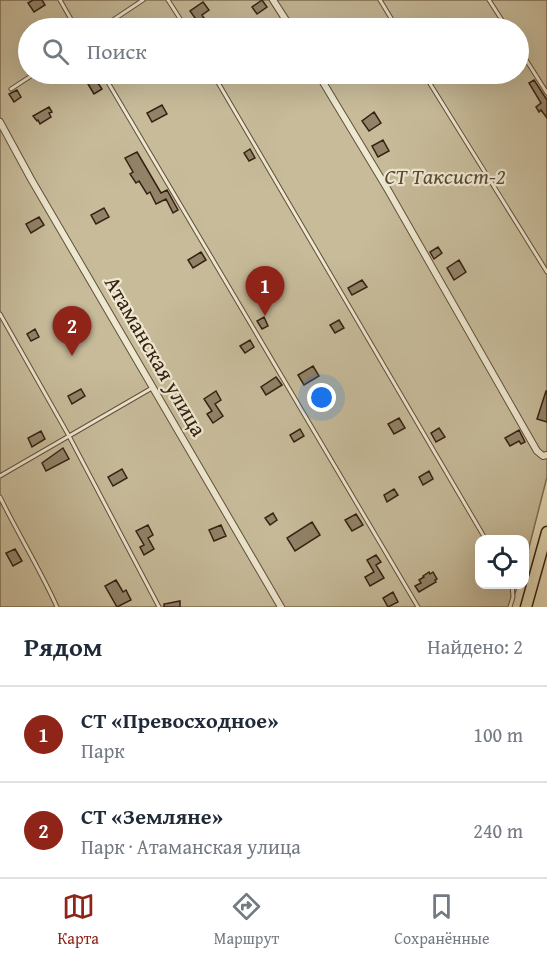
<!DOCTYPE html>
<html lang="ru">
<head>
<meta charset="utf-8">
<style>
	:root { --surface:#fff; --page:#f2f2f3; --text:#1f2937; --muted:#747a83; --line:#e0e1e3; --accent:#8f2418 }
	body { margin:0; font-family:"Gentium Book Plus",serif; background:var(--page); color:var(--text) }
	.controls { position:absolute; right:18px; bottom:18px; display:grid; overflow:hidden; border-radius:12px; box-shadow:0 6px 24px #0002 }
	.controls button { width:54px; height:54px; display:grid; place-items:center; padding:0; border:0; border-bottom:2px solid var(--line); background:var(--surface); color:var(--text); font:30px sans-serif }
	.you { position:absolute; left:322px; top:398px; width:21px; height:21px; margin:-15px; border:4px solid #fff; border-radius:50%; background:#1a73e8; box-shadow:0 0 0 9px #1a73e833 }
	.badge { display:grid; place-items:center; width:39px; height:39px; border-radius:50%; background:var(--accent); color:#fff; font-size:20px; font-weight:700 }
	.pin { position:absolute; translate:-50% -50px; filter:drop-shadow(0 2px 3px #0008) }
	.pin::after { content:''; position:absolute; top:32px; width:21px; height:18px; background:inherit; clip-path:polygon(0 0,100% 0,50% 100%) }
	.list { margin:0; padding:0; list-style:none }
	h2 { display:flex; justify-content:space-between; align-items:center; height:78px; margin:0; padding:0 24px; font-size:26px }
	h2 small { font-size:20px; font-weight:400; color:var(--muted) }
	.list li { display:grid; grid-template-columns:39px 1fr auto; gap:18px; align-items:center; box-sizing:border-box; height:96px; padding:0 24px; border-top:2px solid var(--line) }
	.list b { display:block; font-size:22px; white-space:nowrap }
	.list p { margin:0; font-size:20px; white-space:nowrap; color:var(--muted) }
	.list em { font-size:20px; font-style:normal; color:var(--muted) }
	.icon { flex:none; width:33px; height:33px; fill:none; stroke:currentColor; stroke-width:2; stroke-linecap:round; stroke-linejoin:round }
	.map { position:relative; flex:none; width:547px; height:607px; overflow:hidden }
	.search { position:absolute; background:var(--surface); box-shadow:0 6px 24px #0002; left:18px; right:18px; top:18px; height:66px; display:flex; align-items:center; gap:15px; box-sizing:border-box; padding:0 21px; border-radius:33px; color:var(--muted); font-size:22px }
	.sheet { height:270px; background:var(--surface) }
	nav { display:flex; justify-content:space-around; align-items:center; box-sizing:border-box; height:84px; border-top:2px solid var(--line); background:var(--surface); font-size:16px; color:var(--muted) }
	nav a { display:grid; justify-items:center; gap:3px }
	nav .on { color:var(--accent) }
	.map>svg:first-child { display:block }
</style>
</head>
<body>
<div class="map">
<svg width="547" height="607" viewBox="0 0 547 607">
	<rect width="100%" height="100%" fill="#e5dbb6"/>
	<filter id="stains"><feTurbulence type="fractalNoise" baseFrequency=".00333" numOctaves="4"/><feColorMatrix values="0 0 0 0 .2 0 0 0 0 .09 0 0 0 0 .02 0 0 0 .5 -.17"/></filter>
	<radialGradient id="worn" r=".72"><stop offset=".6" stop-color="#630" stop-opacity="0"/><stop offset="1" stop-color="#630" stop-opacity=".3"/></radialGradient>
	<path fill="#c7bb9a" stroke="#7e6e56" stroke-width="1.5" fill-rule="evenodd" d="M0 0H547V477L525 563 524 540H480V584L518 585 510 607H0ZM28 28H518V74H28Z"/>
	<path fill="#918268" stroke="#352113" stroke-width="1.5" d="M33 0H42L45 5 34 12 28 3Z
		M262 0 267 7 257 14 252 7Z
		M203 2 209 10 202 15 209 26 205 28H190L198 22 190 11Z
		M96 80 102 89 94 94 88 84Z
		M534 80 547 100V118L541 110 539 112 536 107 541 103 529 83Z
		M17 90 21 97 14 102 9 94Z
		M162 105 167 114 152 122 147 113Z
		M49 107 52 112 49 113 51 117 40 124 38 120 37 121 33 116Z
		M374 112 381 123 369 131 362 121Z
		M383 140 389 151 378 157 372 146Z
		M250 149 255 158 249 161 244 153Z
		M137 152 161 193 167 190 178 210 173 213 166 199 156 204 150 192 147 194 139 181 136 183 130 174 133 172 125 158Z
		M104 208 109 217 96 224 91 215Z
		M39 217 44 225 31 233 26 224Z
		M438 247 442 253 434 259 430 252Z
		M201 252 206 260 193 268 188 260Z
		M459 260 466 272 454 280 447 268Z
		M362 280 367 287 352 295 348 288Z
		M83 317 88 326 77 332 72 323Z
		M264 317 268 326 262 329 257 321Z
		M339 320 344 328 335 333 330 325Z
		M35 329 39 337 31 341 27 334Z
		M250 340 254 347 245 353 240 346Z
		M313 366 319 376 304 385 298 375Z
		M276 377 282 385 266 395 261 387Z
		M81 389 85 396 72 404 68 396Z
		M216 391 221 400 215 404 223 416 213 423 207 414 212 411 204 399Z
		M546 391H547V422L537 419Z
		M399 418 405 428 394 434 388 424Z
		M439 428 445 437 436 442 431 433Z
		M300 429 304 436 294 442 290 435Z
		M519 430 525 442 521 444 519 441 510 446 505 438Z
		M41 431 45 439 32 447 28 438Z
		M63 448 69 459 46 471 42 463Z
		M122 469 127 478 113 486 108 477Z
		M429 471 433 479 423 485 419 477Z
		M394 489 398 495 387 502 384 495Z
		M273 513 277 520 270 525 265 518Z
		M356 514 363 525 352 531 345 520Z
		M312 522 320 535 295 551 287 538Z
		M148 525 153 535 148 538 154 549 144 555 140 547 144 545 136 531Z
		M221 525 226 536 214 541 209 530Z
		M15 549 22 561 13 566 6 553Z
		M376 555 381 562 376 565 384 578 370 586 365 577 374 572 367 560Z
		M429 572 430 574 433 572 437 579 435 580 436 582 419 592 415 586 421 583 419 580 424 577 423 576Z
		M116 580 123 592 126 590 131 600 117 607 105 586Z
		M393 592 398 602 388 607 383 598Z
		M180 601V607H164V604Z"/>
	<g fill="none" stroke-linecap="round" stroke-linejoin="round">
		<g stroke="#61503c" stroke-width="5">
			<path id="lane" d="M60 0 76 28
				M168 0 186 28
				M380 0 397 28
				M489 0 507 28
				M101 28 143 0
				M518 47 547 93
				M103 74 418 607
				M213 74 486 540
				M424 74 547 272
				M11 89 34 74
				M0 314 69 436 159 607
				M0 476 152 388
				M0 497C18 534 40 569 57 607
				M510 607 513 597 512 584"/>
		</g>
		<g stroke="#61503c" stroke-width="8">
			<path id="street" d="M273 0 291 28
				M318 74 388 190 537 451 543 456 547 455
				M0 122 31 179 281 607"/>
		</g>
		<g stroke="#352113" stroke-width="13">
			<path id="highway" d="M526 607 547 532"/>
		</g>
		<use href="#lane" stroke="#eee8d0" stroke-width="3"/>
		<use href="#street" stroke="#eee8d0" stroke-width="6"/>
		<use href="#highway" stroke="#e5dbb6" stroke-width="10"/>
	</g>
	<g text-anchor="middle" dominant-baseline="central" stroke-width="4.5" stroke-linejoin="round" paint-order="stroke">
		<g font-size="22" font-style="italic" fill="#5a4835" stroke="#eee8d0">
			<text x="445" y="176">СТ Таксист-2</text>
		</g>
		<g font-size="22" fill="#352113" stroke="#eee8d0">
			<text transform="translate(156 356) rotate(60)">Атаманская улица</text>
		</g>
	</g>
	<rect width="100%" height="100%" filter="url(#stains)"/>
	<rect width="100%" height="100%" fill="url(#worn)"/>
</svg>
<div class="controls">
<button><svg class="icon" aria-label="locate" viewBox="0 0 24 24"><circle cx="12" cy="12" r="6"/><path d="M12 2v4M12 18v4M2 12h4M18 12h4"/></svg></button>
</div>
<div class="you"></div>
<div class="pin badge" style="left:265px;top:316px">1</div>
<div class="pin badge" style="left:72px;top:356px">2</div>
<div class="search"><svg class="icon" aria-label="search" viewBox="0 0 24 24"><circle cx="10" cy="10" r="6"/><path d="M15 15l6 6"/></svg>Поиск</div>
</div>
<section class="sheet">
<h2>Рядом<small>Найдено: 2</small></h2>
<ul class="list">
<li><span class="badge">1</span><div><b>СТ «Превосходное»</b><p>Парк</p></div><em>100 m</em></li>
<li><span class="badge">2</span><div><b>СТ «Земляне»</b><p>Парк · Атаманская улица</p></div><em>240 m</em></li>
</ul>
</section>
<nav>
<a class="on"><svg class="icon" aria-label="map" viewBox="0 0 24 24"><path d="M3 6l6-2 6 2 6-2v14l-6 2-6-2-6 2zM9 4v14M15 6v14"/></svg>Карта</a>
<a><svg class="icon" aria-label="directions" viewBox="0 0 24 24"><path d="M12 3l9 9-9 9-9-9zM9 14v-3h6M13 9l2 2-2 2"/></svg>Маршрут</a>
<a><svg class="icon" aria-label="saved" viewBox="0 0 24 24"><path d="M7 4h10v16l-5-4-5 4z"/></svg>Сохранённые</a>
</nav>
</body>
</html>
